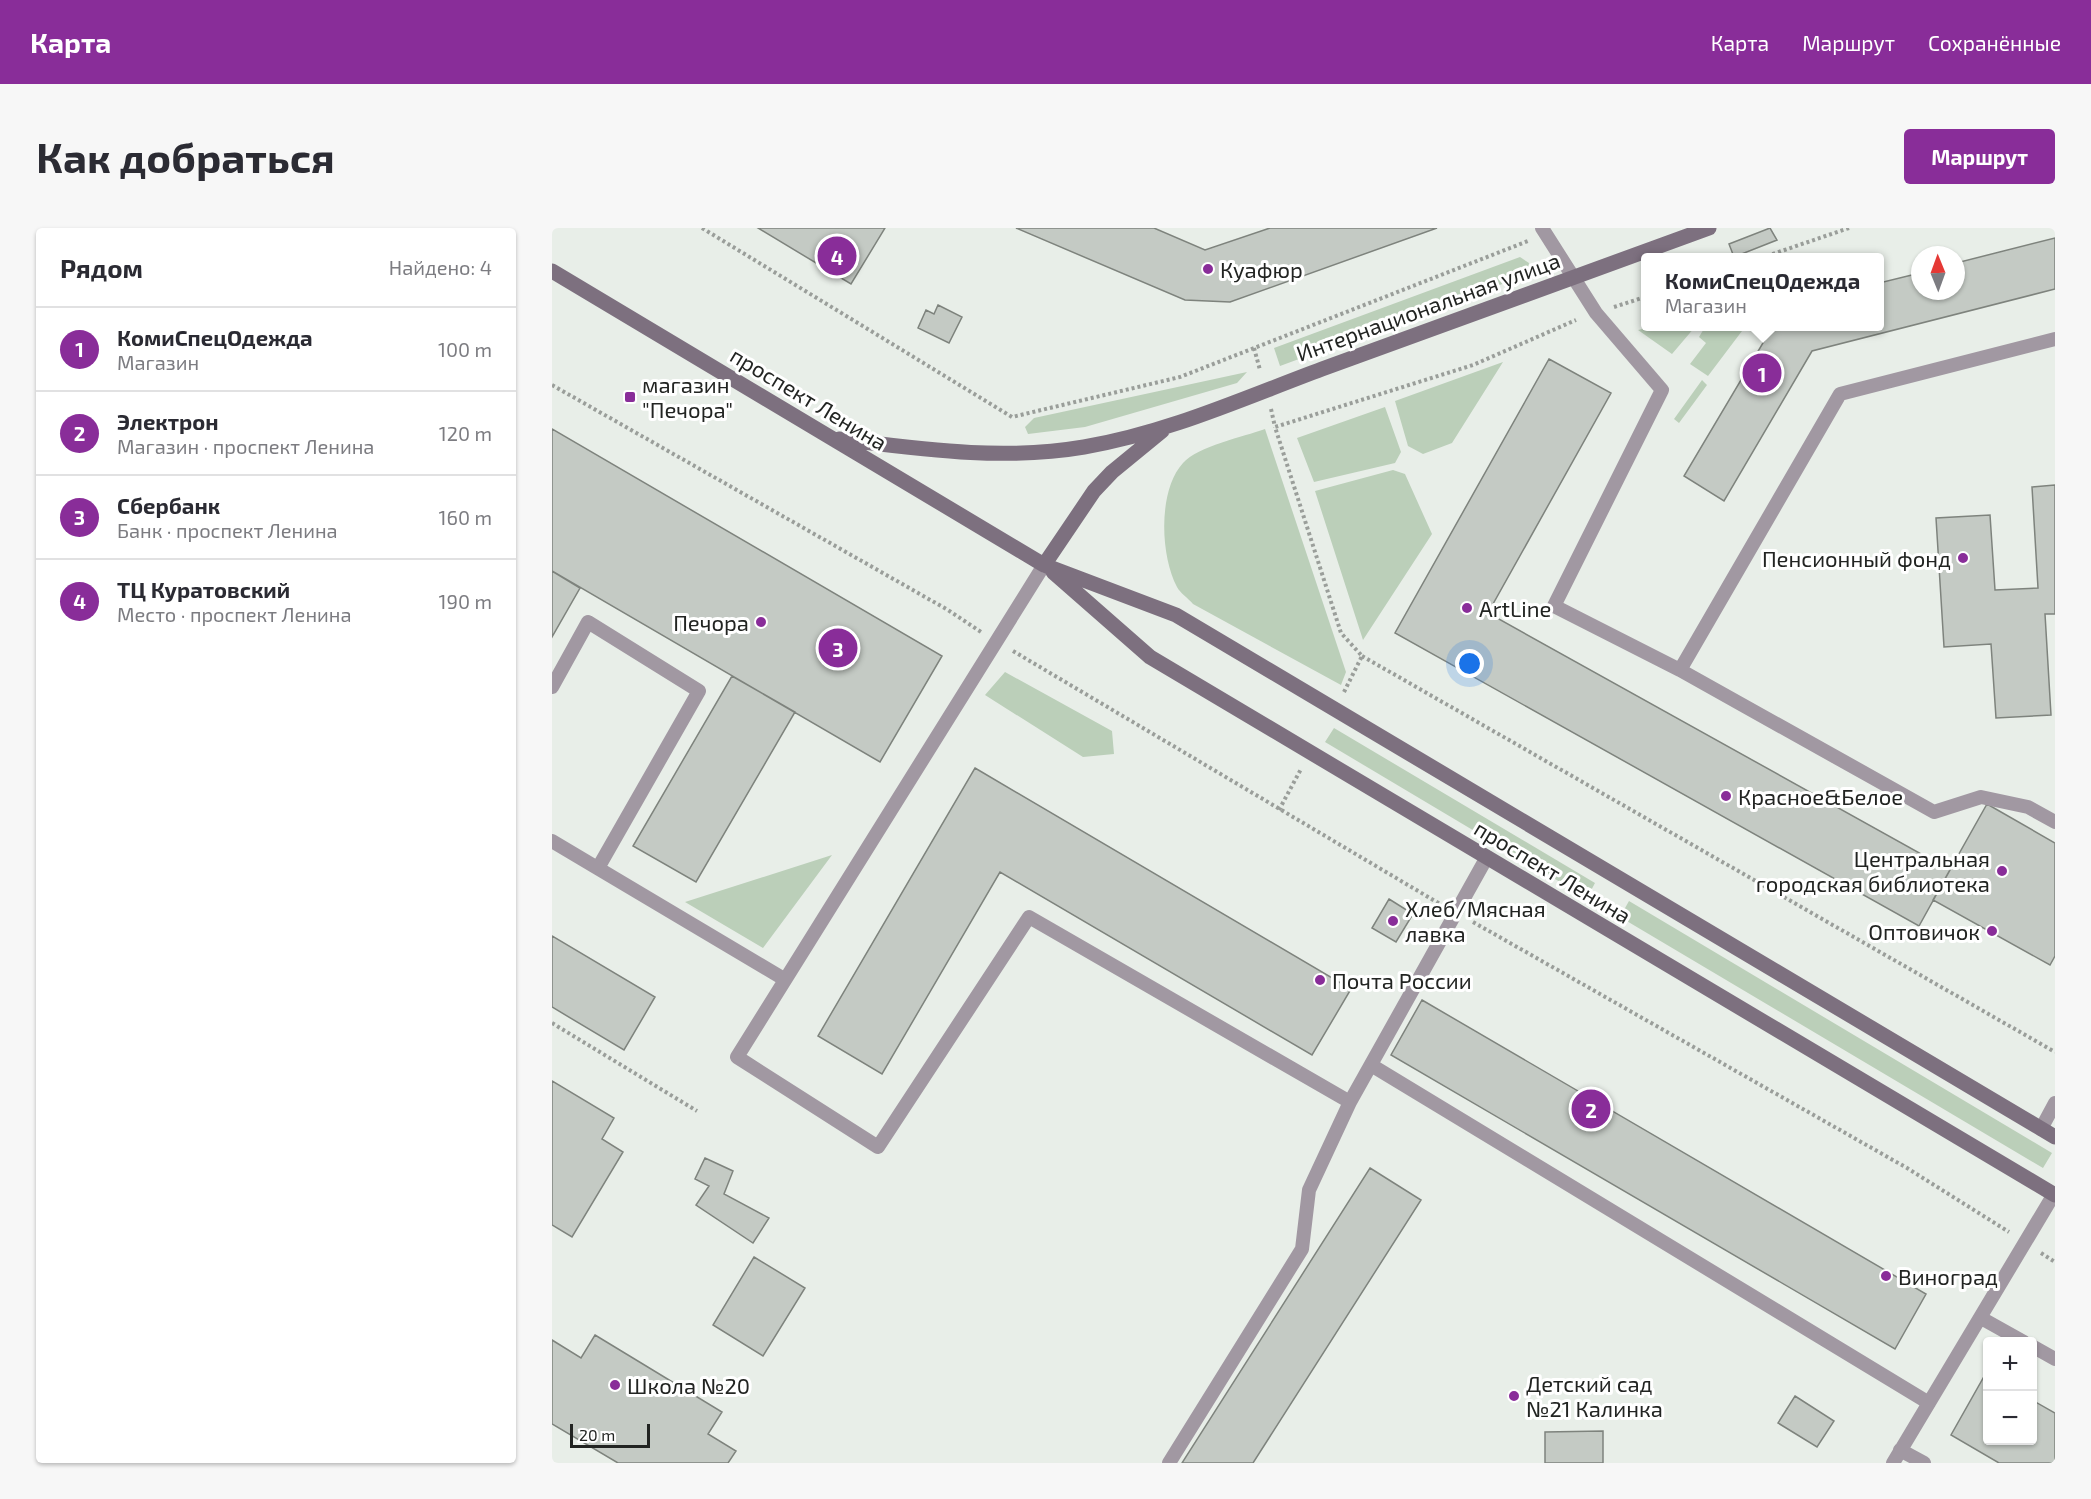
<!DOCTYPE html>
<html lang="ru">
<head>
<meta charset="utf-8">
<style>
	:root { --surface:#fff; --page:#f7f7f7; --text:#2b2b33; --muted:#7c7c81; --line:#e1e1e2; --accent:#892d99 }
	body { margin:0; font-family:"Exo 2",sans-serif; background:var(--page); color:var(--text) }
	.controls { position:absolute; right:18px; bottom:18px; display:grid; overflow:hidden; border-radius:6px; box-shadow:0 2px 4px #0004 }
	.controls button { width:54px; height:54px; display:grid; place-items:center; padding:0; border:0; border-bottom:2px solid var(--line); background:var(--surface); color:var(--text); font:30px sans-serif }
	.compass { position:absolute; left:1359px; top:18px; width:54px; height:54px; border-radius:50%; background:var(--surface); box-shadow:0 2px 4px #0004; rotate:359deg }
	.scale { position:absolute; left:18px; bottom:15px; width:80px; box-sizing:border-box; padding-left:6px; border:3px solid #222422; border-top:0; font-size:16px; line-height:21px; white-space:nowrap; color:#222422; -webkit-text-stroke:4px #fff; paint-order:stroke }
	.you { position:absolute; left:918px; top:436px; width:21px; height:21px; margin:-15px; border:4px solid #fff; border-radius:50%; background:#1a73e8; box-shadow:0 0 0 9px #1a73e833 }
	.badge { display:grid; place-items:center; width:39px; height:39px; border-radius:50%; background:var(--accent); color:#fff; font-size:20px; font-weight:700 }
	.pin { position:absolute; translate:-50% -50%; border:3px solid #fff; box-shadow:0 2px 6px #0006 }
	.popup { position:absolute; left:1089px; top:25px; width:243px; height:78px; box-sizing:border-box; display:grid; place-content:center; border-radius:6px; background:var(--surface); filter:drop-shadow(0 2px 4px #0005); font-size:20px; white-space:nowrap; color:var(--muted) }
	.popup b { font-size:22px; color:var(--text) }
	.popup::after { content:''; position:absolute; left:50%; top:100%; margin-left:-12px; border:12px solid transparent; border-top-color:var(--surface) }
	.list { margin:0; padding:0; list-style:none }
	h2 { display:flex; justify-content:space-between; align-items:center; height:78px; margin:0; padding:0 24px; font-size:26px }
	h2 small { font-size:20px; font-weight:400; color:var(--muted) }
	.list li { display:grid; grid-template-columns:39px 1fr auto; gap:18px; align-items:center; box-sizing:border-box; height:84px; padding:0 24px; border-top:2px solid var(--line) }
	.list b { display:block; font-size:22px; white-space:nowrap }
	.list p { margin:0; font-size:20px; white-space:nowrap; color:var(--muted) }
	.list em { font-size:20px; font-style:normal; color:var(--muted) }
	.map { position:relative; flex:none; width:1503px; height:1235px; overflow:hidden; border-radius:6px }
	header { display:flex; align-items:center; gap:36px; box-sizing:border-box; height:84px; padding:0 30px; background:var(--accent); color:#fff }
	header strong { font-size:28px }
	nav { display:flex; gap:33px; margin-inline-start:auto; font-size:21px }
	.intro { display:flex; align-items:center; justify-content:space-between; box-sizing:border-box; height:144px; padding:0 36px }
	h1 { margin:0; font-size:42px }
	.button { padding:15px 27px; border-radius:6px; background:var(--accent); color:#fff; font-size:21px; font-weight:700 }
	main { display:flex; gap:36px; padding:0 36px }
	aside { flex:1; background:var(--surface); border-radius:6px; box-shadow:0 2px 4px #0004 }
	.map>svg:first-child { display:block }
</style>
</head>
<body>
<header>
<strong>Карта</strong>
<nav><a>Карта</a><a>Маршрут</a><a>Сохранённые</a></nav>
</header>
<div class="intro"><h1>Как добраться</h1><a class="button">Маршрут</a></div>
<main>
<aside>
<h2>Рядом<small>Найдено: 4</small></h2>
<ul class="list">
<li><span class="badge">1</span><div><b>КомиСпецОдежда</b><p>Магазин</p></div><em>100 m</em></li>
<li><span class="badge">2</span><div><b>Электрон</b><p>Магазин · проспект Ленина</p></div><em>120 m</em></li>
<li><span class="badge">3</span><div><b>Сбербанк</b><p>Банк · проспект Ленина</p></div><em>160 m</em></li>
<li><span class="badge">4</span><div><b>ТЦ Куратовский</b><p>Место · проспект Ленина</p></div><em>190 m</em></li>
</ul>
</aside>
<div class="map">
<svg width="1503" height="1235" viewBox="0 0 1503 1235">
	<rect width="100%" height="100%" fill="#e8eee8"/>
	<path fill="#bbcfb9" d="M968 29 977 35 975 47 728 138 722 120Z
		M1099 99V98L1143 99 1120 126 1086 102Z
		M1153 99H1193L1156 148 1138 136 1154 115 1147 109Z
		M951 134 900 215 871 226 856 218 843 173Z
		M695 144 685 155 533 199 476 206 473 199 482 190Z
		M1150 152 1155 157 1127 195 1122 191Z
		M833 179 849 224 843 235 762 254 745 210Z
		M713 201 794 444 789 457 641 376C636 370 628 365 625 359 608 327 606 262 631 235 646 218 691 209 713 201Z
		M841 242 853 246 880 306 811 412 763 263Z
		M453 444 560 503 562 526 531 529 433 467Z
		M782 500 1043 655 1035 670 773 514Z
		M280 627 211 720 133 674Z
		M1077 673 1500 925 1491 940 1068 689Z"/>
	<path fill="#c4cac4" stroke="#7e837d" stroke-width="1.5" d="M206 0H333L299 56Z
		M464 0H602L653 22 718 0H885L678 74 633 72Z
		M1218 0 1225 12 1182 29 1177 16Z
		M1503 10V61L1260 123 1172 273 1132 248 1221 98H1327V55L1368 45V63H1404V35Z
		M386 77 410 89 397 115 366 100 374 82 382 86Z
		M997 131 1059 165 936 385 1398 642 1367 698 843 405Z
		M0 201 390 428 328 534 0 343Z
		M1503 257V386H1493L1499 487 1444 490 1439 416 1392 419 1384 290 1438 287 1443 362 1486 360 1480 259Z
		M0 343 28 360 0 409Z
		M180 448 243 484 144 654 81 618Z
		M423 540 799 761 760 827 448 644 330 846 266 808Z
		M1435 576 1503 615V728L1498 737 1381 672Z
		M837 671 861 686 844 714 820 700Z
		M0 708 103 769 72 822 0 779Z
		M870 772 1374 1066 1343 1121 839 827Z
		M0 853 62 890 50 911 71 924 20 1009 0 997Z
		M153 930 181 943 172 966 217 990 201 1015 144 977 157 958 143 951Z
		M818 940 869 972 701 1235H630Z
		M202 1029 253 1060 211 1128 161 1097Z
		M43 1107 170 1184 156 1206 184 1223 176 1235H66L0 1196V1112L29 1130Z
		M1434 1145 1436 1212H1480V1172L1503 1185V1235H1447L1399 1207Z
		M1243 1168 1282 1193 1265 1219 1226 1195Z
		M1051 1203V1235H993V1204Z"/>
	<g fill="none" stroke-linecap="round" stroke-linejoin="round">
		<path stroke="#9a9e9a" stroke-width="4" stroke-dasharray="3 3" stroke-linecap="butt" d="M150 0 460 189 628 149 976 13
			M1209 30 1297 0
			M1062 79 1093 69
			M702 120 708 142
			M0 157 396 382 429 404
			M719 181 723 199
			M461 423 888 676
			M810 428 1503 824
			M792 464 810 428 789 405 723 199 921 137 1024 92
			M727 582 749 541
			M921 694 1355 940 1457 1004
			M0 795 145 883
			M1489 1025 1503 1034"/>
		<path stroke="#a198a2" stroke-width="14" d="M990 0 1044 85 1110 162 1002 378 1128 442 1382 584 1429 569 1476 579 1503 594
			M492 337 185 829 326 919 477 689 798 874
			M1128 442 1288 166 1503 111
			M0 459 36 394 147 463 46 640
			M0 613 232 751
			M819 837 1377 1175
			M1489 901 1503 875
			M1429 1090 1472 1114
			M1480 1118 1503 1131
			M1348 1222 1372 1235
			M617 1235 750 1021 757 962 798 874 935 629
			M1341 1235 1502 966"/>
		<path stroke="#7d707f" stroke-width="15" d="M0 43 492 337 624 387 1503 909
			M287 211C369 221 450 233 532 219 615 205 692 170 770 141 899 93 1028 46 1157 0
			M492 337 542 263 560 244 610 203
			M501 344 598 429 1503 967"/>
	</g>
	<g fill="#892d99" stroke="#fff" stroke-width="2">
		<circle cx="656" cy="41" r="6"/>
		<rect x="72" y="163" width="12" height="12" rx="3"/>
		<circle cx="1411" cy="330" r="6"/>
		<circle cx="915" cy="380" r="6"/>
		<circle cx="209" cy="394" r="6"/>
		<circle cx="1174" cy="568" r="6"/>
		<circle cx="1450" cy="643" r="6"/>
		<circle cx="841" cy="693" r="6"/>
		<circle cx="1440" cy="703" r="6"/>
		<circle cx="768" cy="752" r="6"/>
		<circle cx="1334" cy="1048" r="6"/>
		<circle cx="63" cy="1157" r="6"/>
		<circle cx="962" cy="1168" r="6"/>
	</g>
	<g text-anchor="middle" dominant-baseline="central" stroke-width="6" stroke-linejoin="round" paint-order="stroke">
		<g font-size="22" fill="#222422" stroke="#fff" text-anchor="start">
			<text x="668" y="41">Куафюр</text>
			<text x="90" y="156">магазин<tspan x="90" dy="25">"Печора"</tspan></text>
			<text x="1399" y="330" text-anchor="end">Пенсионный фонд</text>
			<text x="927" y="380">ArtLine</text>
			<text x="197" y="394" text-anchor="end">Печора</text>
			<text x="1186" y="568">Красное&amp;Белое</text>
			<text x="1438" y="630" text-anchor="end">Центральная<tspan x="1438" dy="25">городская библиотека</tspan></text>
			<text x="853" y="680">Хлеб/Мясная<tspan x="853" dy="25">лавка</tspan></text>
			<text x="1428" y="703" text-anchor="end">Оптовичок</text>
			<text x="780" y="752">Почта России</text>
			<text x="1346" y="1048">Виноград</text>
			<text x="974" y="1155">Детский сад<tspan x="974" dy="25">№21 Калинка</tspan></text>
			<text x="75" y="1157">Школа №20</text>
		</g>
		<g font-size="22" fill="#222422" stroke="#fff">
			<text transform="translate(876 78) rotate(-20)">Интернациональная улица</text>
			<text transform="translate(257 170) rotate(31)">проспект Ленина</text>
			<text transform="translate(1001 643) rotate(31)">проспект Ленина</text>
		</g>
	</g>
</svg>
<div class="controls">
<button>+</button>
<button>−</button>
</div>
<svg class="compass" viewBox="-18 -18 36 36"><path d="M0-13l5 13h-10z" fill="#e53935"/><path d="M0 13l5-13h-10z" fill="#7c7c81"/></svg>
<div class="scale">20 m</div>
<div class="you"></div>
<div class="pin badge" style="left:1210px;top:145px">1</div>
<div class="popup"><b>КомиСпецОдежда</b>Магазин</div>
<div class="pin badge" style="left:1039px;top:881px">2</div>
<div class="pin badge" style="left:286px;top:420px">3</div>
<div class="pin badge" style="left:285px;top:28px">4</div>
</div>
</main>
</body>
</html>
